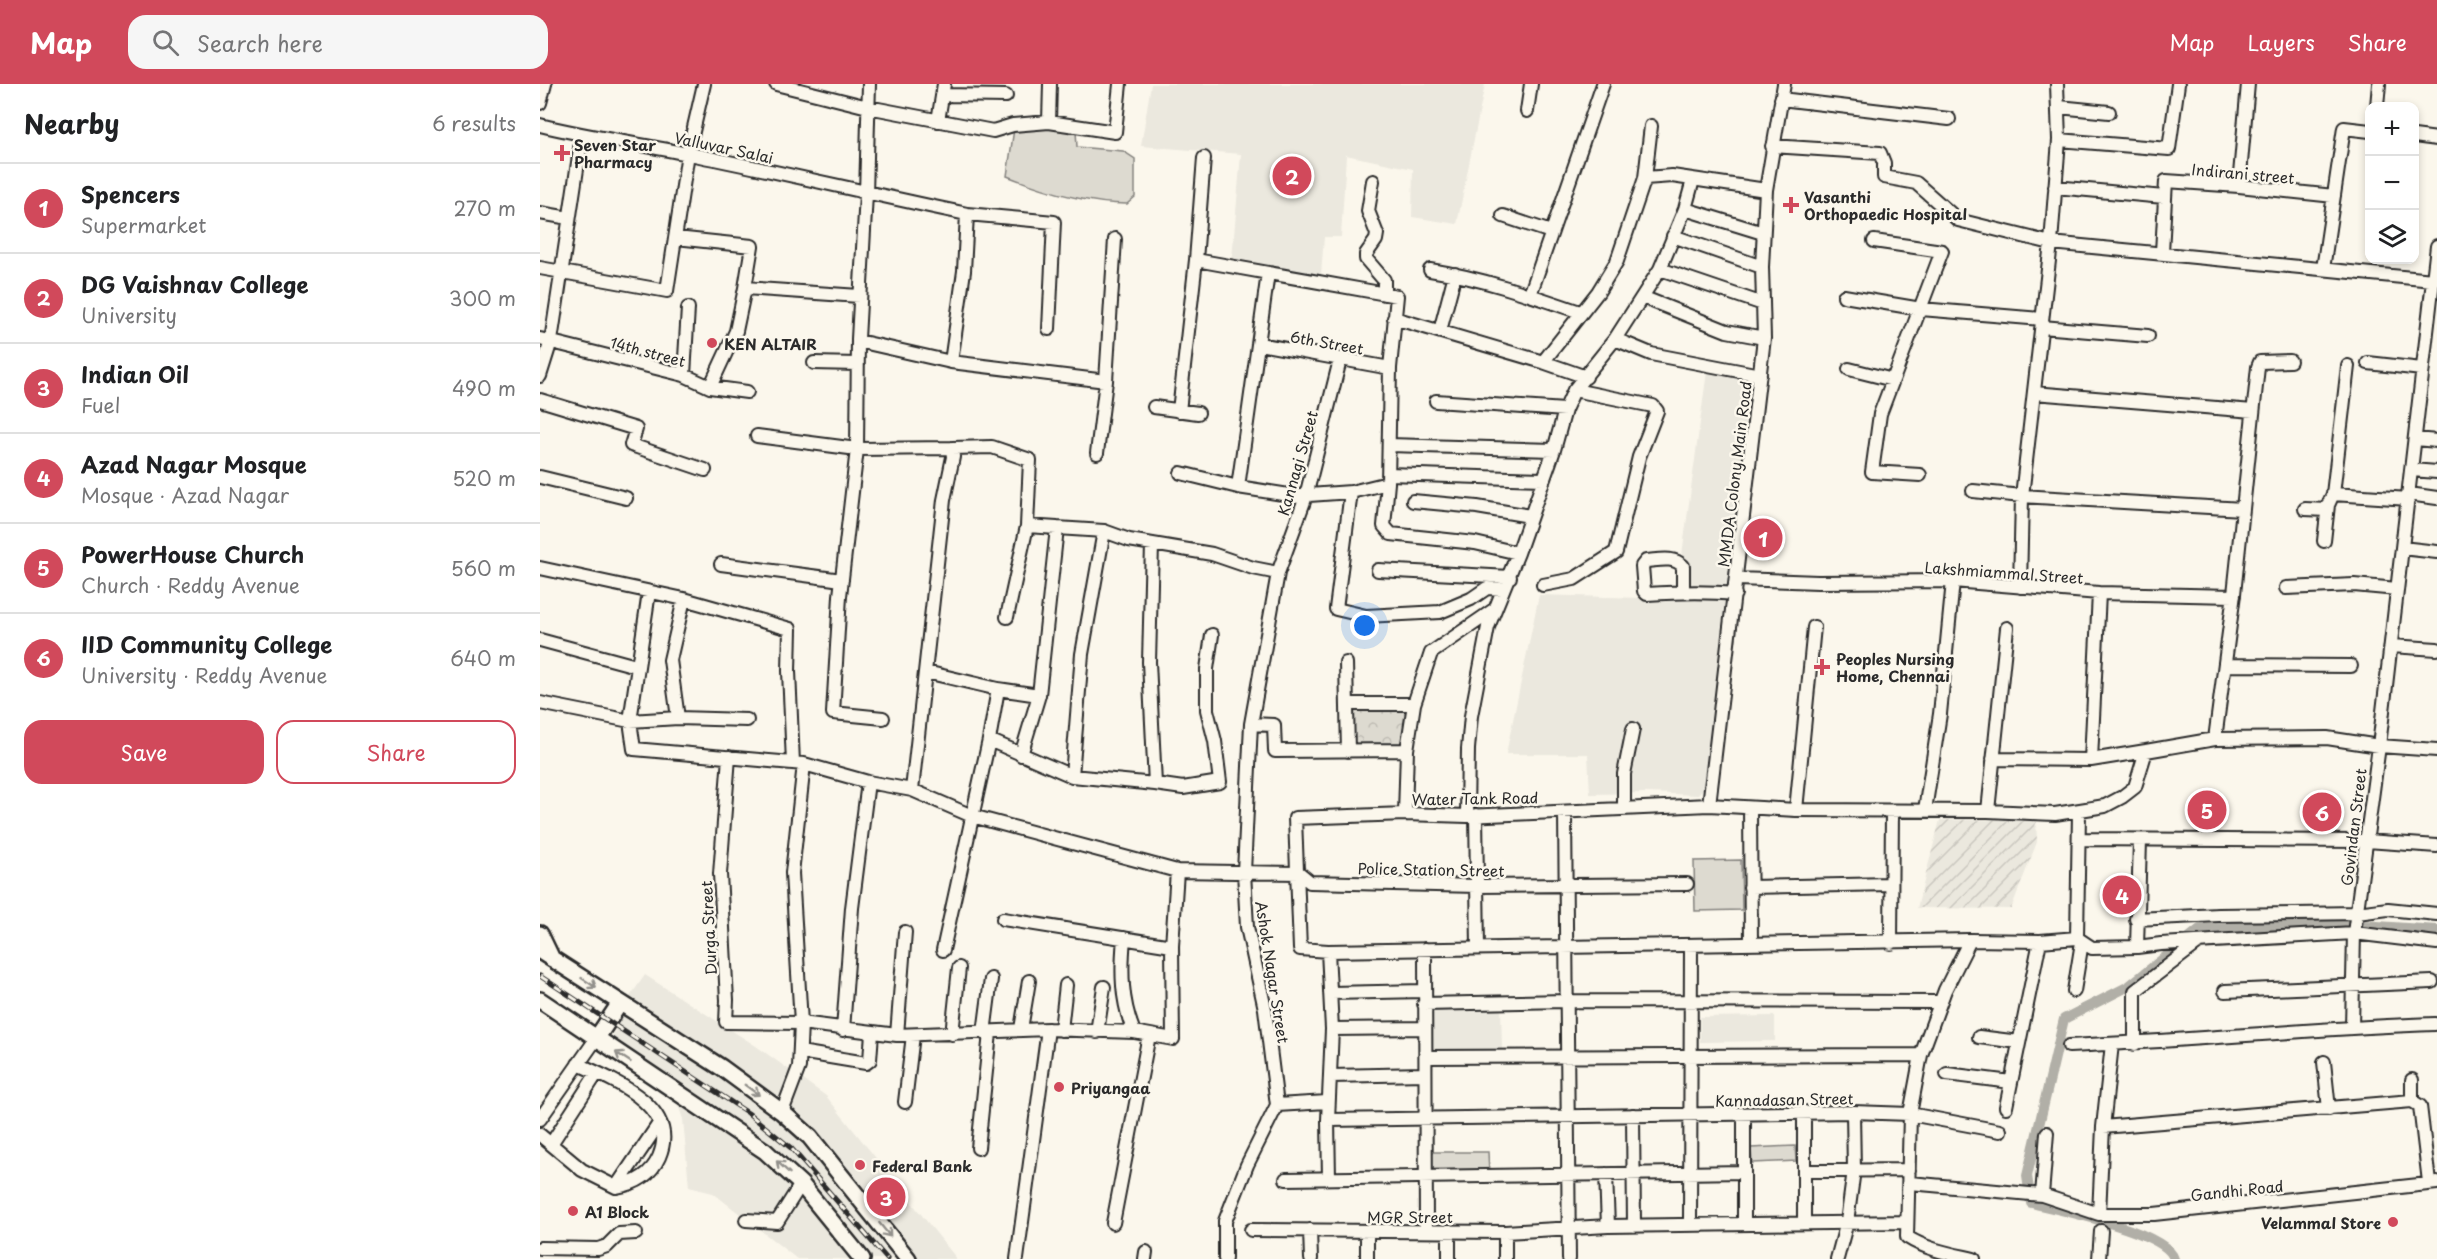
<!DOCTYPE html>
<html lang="en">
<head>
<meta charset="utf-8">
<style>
	:root { --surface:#fff; --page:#f6f6f6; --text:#202124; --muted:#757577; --line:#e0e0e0; --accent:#d1495b }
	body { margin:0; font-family:"Playpen Sans",sans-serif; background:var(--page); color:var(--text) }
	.controls { position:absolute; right:18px; top:18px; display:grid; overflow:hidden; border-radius:12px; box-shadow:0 3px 9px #0003 }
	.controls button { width:54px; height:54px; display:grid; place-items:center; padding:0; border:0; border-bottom:2px solid var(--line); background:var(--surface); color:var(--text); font:30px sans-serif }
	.you { position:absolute; left:825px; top:542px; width:21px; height:21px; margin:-15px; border:4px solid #fff; border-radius:50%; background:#1a73e8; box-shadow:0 0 0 9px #1a73e833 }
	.badge { display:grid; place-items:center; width:39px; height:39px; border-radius:50%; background:var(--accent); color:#fff; font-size:20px; font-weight:700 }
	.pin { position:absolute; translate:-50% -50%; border:3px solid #fff; box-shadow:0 2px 6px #0006 }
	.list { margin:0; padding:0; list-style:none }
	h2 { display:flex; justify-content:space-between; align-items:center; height:78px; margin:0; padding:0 24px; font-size:26px }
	h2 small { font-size:20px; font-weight:400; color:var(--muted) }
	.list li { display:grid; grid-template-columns:39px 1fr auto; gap:18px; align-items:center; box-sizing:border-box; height:90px; padding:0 24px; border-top:2px solid var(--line) }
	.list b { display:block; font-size:22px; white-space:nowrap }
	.list p { margin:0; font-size:20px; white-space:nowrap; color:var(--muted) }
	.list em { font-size:20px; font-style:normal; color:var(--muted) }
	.actions { display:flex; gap:12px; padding:18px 24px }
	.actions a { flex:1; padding:14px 0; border:2px solid var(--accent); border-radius:18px; text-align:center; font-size:21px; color:var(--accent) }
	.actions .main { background:var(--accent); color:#fff }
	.icon { flex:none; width:33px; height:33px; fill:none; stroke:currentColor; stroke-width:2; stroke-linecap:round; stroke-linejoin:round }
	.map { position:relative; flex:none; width:1897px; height:1175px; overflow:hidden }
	header { display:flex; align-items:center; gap:36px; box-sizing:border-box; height:84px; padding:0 30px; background:var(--accent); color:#fff }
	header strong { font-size:28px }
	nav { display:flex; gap:33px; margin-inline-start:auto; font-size:21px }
	.search { width:420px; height:54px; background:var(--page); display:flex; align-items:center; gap:15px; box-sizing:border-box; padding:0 21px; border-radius:18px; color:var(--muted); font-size:22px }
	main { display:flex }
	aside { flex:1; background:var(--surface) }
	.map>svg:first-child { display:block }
</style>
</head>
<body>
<header>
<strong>Map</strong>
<div class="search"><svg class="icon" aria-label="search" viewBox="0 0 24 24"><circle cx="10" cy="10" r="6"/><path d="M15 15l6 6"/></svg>Search here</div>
<nav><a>Map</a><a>Layers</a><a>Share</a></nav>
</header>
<main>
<aside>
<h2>Nearby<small>6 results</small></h2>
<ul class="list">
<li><span class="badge">1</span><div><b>Spencers</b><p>Supermarket</p></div><em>270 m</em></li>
<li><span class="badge">2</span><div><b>DG Vaishnav College</b><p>University</p></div><em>300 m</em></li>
<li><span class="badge">3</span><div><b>Indian Oil</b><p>Fuel</p></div><em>490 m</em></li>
<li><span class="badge">4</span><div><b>Azad Nagar Mosque</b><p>Mosque · Azad Nagar</p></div><em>520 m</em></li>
<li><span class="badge">5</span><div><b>PowerHouse Church</b><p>Church · Reddy Avenue</p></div><em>560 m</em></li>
<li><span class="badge">6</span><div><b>IID Community College</b><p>University · Reddy Avenue</p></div><em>640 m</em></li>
</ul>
<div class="actions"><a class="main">Save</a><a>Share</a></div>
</aside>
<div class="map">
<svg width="1897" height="1175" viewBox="0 0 1897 1175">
	<defs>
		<pattern id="industrial-furrows" width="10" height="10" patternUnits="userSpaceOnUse" patternTransform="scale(1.5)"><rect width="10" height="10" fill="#ebe8de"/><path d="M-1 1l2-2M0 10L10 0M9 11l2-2" fill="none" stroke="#cac7bf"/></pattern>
		<pattern id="forest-crowns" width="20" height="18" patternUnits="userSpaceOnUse" patternTransform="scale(1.5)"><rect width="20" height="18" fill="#dddad0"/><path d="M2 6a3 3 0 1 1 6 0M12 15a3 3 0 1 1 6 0" fill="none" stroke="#bebbb3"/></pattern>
	</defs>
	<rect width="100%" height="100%" fill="#fbf7ec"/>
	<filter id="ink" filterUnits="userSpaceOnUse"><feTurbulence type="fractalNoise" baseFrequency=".0167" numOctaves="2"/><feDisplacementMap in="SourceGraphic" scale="12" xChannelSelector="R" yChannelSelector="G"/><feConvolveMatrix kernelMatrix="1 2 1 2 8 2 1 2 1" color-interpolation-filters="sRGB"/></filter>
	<g filter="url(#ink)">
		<path fill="#ebe8de" d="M611 0H945L917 140 872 133 873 85 806 71 801 153H784L781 191 692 175 701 70 601 62Z
			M1167 287 1210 296 1163 705 1158 711 1108 709 1050 710 1048 670H966L999 511 1136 515Z
			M105 891 216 962 286 1012 417 1175H257L173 1109 149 1103 143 1035 136 1015 67 966 89 914Z
			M961 921 962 967 889 969V922Z
			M1235 932V957L1160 958V933Z"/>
		<path fill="url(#industrial-furrows)" d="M1496 735 1497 758 1471 825 1377 824 1400 736Z"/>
		<path fill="url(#forest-crowns)" stroke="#84827e" stroke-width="1.5" d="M808 620 871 623 864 665H808Z"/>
		<path fill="#dddad0" stroke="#84827e" stroke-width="1.5" d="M508 41 536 47 537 63 583 67 595 75V113L587 120C547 120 505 107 467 92L474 45Z
			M1201 776 1202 826 1155 827 1154 777Z
			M1255 1062 1256 1077 1212 1079 1211 1064Z
			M888 1068H948L949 1089H888Z"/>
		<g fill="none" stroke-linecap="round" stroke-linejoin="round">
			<path stroke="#b1afa7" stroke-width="10" d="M1634 1175C1628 1148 1517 1125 1491 1119L1487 1092 1524 935 1589 902 1660 845 1792 839 1897 846"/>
			<g stroke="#2b2b2b" stroke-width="16">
				<path id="minor" d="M236 0 328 23 453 47 473 41 509 38 575 48 580 0
					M329 0 326 110 318 255 317 365 300 512 293 629 343 634
					M403 11 466 12
					M1241 15 1409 35
					M0 19 5 0
					M1837 22 1839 0
					M1519 23 1569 28
					M987 27 991 0
					M398 37 404 0
					M509 38 510 0
					M0 41C49 53 99 60 149 70 242 88 334 111 427 130L424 187 411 278
					M1874 52 1897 55
					M1519 56 1629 65 1638 0
					M1232 62 1340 69 1344 79V93L1376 99 1418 136 1511 159 1893 196
					M1105 94 1111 42
					M833 97 828 127 837 150 836 156 826 170V175L844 196V210
					M1699 102 1708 0
					M1515 103 1624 113
					M1145 125 1223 149
					M0 129 29 134
					M427 130 514 138 509 245
					M963 132 1011 148
					M1133 152 1222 183
					M136 154 212 162 205 204 319 212
					M1334 157 1402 167 1340 330 1332 388 1380 391
					M1622 168 1626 97 1699 102 1794 112
					M656 176 857 212 850 284 848 399 811 408 796 525 826 532 900 528 931 515 947 504 962 505
					M0 184 127 207 148 69 164 0
					M1120 185 1223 220
					M1783 185 1804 44 1830 47
					M890 186C941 194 991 211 1040 228
					M728 189 698 403 755 412 811 408
					M990 211 1063 0
					M1304 212 1381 225 1502 235
					M1102 213 1187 247 1224 254
					M854 234 1003 278 1046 293
					M1502 243 1608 252
					M900 247 915 190
					M0 255 144 291 170 303 207 308
					M1075 255 1111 270 1220 291
					M318 257 411 278 566 297
					M719 260 850 284
					M1003 278 1058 208 1077 177 1105 94 1132 92 1226 106
					M274 279 317 280
					M1828 279 1882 285
					M1309 285 1353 296
					M144 291 148 224
					M0 292 11 257 42 52
					M170 303 196 247 205 204
					M1494 309 1713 327
					M0 316 96 345 91 361 165 386
					M896 317 1025 326
					M614 323 658 329
					M639 327 656 176 664 74
					M217 352 317 365 412 364 413 373 404 416 372 706
					M1875 355 1897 357
					M849 361 1014 366
					M412 364 452 363 490 376 487 442 517 444
					M557 369 566 297 575 155
					M1872 386 1897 388
					M641 389 698 403
					M849 390 1003 395
					M0 393 86 414
					M848 399 844 442 851 450 935 459 978 469
					M1433 407 1482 412 1703 425
					M1793 410 1869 415
					M1869 410 1897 414
					M873 417 937 423 990 432
					M1765 425 1787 426
					M1784 457 1788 421 1793 410 1808 282
					M1862 464 1897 468
					M181 480 302 496
					M0 484 144 515 250 545 249 587 253 679
					M838 486 970 493
					M1197 495 1278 498 1413 497 1559 509 1694 512
					M1003 501 1034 495 1076 468 1099 373 1117 327 1113 322 1034 306
					M1480 503 1482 412 1511 159 1519 56 1517 0
					M1746 504 1814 501 1857 505
					M109 508 90 637 94 665 264 680 328 698 372 706 432 732 637 787 759 789
					M1143 508V482C1133 472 1120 476 1106 477L1102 482 1104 507 1107 510C1137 508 1165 507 1195 510
					M467 533 487 442
					M0 556 96 582
					M1851 562 1897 565
					M806 579 808 667
					M1685 581 1811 582
					M386 588 458 605 499 611
					M0 619 90 637 138 634 207 636
					M807 620H874
					M138 634 130 576 144 515
					M711 640 734 641 735 667 867 666
					M1675 655 1694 510 1718 283 1720 278 1750 277
					M449 656 532 692 615 700 609 578 612 460
					M1897 666 1839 662 1787 654 1675 655 1606 667 1595 703 1582 713 1565 722 1515 730 1448 727 1256 726 1169 721 927 732 865 730 755 734 760 865 788 867 1430 856 1500 857 1537 854 1552 864 1597 863 1621 860 1814 849 1897 859
					M481 671 499 611 517 444 564 447 589 456 672 470 713 484 738 489
					M189 673 180 790 187 916 186 938 261 939 357 951 508 945 594 948 633 955 632 862 637 787
					M1453 675 1551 676 1606 667
					M1551 676 1559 509
					M532 692 542 570 564 447
					M615 700 643 704 680 698 675 657 667 626V585L672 551
					M1169 721 1224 254 1222 183 1226 106 1244 0
					M1210 724 1211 860
					M1084 725V690L1093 645
					M1256 726 1274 543
					M1385 726 1400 630 1413 497
					M1448 727 1467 544
					M1025 728 1029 1175
					M865 730 867 666 874 620 891 569 955 525
					M936 731 938 864
					M927 732 928 665 931 632 948 543 978 469 1014 366 1025 326 1034 306 1075 255 1120 185 1145 125 1153 96
					M1539 755 1827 757 1897 762
					M759 789 770 798 937 802 1147 800
					M1210 803 1351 800
					M463 835 632 862
					M1596 835 1679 831 1817 829 1848 825 1897 830
					M584 854C581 887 581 917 594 948
					M1537 854 1539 728
					M1430 856 1405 906 1381 971 1370 1030 1367 1153C1387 1166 1412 1170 1434 1175
					M1351 859 1352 727
					M1597 863 1600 756
					M885 865 886 1147
					M403 866 449 656 458 605
					M788 867 792 945 788 1036 1313 1028 1370 1030 1460 1047
					M1534 907 1542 858
					M1685 907 1892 898
					M791 909 884 907
					M884 920 1026 917 1400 918
					M1812 943 1814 849 1839 662 1897 162
					M481 945 489 897
					M792 945 885 944
					M303 946 312 824 328 698
					M521 946 526 901
					M557 948 564 903
					M444 949 451 895
					M412 950 419 884
					M357 951 365 848
					M1439 953 1479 958
					M1595 960V907L1658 859
					M1529 962C1652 957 1773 944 1895 940
					M260 968 326 979 330 976 332 949
					M886 973 1381 971
					M1784 978 1789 1025
					M1407 990 1471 998
					M791 992 884 990
					M1872 996V1017
					M365 1018 373 951
					M737 1021 787 1018
					M1466 1023 1500 857
					M242 1028 259 983 261 939 252 789 264 680
					M1093 1031 1094 1142
					M0 1035 56 955
					M788 1036 789 1094
					M1563 1043 1872 1017 1880 1022 1889 1098
					M0 1051 42 1086 76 1103C95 1100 111 1091 119 1073 141 1023 73 996 38 980
					M11 1060 57 989
					M438 1064 450 949
					M1264 1087 1369 1086
					M1066 1090 1068 1142
					M746 1095 1204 1088
					M1370 1099 1502 1111 1559 1130H1614L1897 1099
					M76 1103 120 1038
					M1502 1111 1507 1049
					M1559 1130 1563 1043 1572 960
					M206 1136 237 1138 261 1100
					M573 1139 609 951
					M1264 1139V1028
					M1150 1140 1151 861
					M1204 1140V1030
					M711 1146 965 1148 1068 1142 1367 1138
					M770 1146 771 1175
					M827 1147V1175
					M909 1147V1175
					M965 1148V1175
					M0 1164 58 1165 67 1162 79 1150 96 1149
					M477 1175 508 945
					M605 1175 606 1168
					M685 1175V1137L707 1081 737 1021 725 925 707 843 704 788 711 640 738 489 766 412 800 276
					M1297 1175 1307 1138 1314 1086 1313 1028
					M1559 1175 1561 1147"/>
			</g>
			<g stroke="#2b2b2b" stroke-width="20">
				<path id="major" d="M0 850 12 875
					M0 867 182 984 242 1028 270 1053 368 1175
					M0 916 225 1067 261 1100 322 1175
					M56 955 80 919"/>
			</g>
			<use href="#minor" stroke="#fbf7ec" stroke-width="12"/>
			<use href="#major" stroke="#fbf7ec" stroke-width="15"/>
			<g stroke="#2b2b2b" stroke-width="5">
				<path id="rail" d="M0 892 208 1029 251 1064 347 1175"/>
			</g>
			<use href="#rail" stroke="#fbf7ec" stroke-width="3" stroke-dasharray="9" stroke-linecap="butt"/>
		</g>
		<defs><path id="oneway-shaft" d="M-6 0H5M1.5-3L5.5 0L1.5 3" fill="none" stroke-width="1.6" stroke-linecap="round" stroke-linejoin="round" transform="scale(1.5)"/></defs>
		<g stroke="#93918c">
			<use href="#oneway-shaft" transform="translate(49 899) rotate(33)"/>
			<use href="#oneway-shaft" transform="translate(83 973) rotate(-147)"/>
			<use href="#oneway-shaft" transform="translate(212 1006) rotate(36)"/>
			<use href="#oneway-shaft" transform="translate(243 1083) rotate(-137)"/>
			<use href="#oneway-shaft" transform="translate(345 1146) rotate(51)"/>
		</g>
	</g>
	<g fill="#d1495b" stroke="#fbf7ec" stroke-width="2">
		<path d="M19 60h6v6h6v6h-6v6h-6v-6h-6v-6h6z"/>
		<path d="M1248 112h6v6h6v6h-6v6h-6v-6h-6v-6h6z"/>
		<circle cx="172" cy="259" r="6"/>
		<path d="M1279 574h6v6h6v6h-6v6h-6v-6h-6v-6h6z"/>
		<circle cx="519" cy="1003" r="6"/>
		<circle cx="320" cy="1081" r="6"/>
		<circle cx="33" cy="1127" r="6"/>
		<circle cx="1853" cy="1138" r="6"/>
	</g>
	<g text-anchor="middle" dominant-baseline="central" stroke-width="5" stroke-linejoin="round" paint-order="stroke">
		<g font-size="15" font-weight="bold" fill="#2b2b2b" stroke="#fbf7ec" text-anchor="start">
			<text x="34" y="60">Seven Star<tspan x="34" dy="17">Pharmacy</tspan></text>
			<text x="1264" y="112">Vasanthi<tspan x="1264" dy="17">Orthopaedic Hospital</tspan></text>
			<text x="184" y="259">KEN ALTAIR</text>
			<text x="1296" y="574">Peoples Nursing<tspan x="1296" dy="17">Home, Chennai</tspan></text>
			<text x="531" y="1003">Priyangaa</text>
			<text x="332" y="1081">Federal Bank</text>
			<text x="45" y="1127">A1 Block</text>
			<text x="1841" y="1138" text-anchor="end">Velammal Store</text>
		</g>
		<g font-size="15" fill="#2b2b2b" stroke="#fbf7ec">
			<text transform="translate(184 63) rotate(12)">Valluvar Salai</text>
			<text transform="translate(1703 89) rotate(5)">Indirani street</text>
			<text transform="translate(787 258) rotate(10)">6th Street</text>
			<text transform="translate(108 267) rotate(15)">14th street</text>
			<text transform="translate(757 379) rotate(-74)">Kannagi Street</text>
			<text transform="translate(1194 390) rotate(-83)">MMDA Colony Main Road</text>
			<text transform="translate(1464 488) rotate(4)">Lakshmiammal Street</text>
			<text transform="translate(935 714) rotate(-1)">Water Tank Road</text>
			<text transform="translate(1813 743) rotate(-83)">Govindan Street</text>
			<text transform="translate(891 785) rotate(1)">Police Station Street</text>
			<text transform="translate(168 844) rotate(-93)">Durga Street</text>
			<text transform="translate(733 888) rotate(81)">Ashok Nagar Street</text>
			<text transform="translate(1244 1015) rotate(-1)">Kannadasan Street</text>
			<text transform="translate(1697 1106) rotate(-6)">Gandhi Road</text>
			<text x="870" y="1132">MGR Street</text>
		</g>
	</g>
</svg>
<div class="controls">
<button>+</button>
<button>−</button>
<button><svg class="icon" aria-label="layers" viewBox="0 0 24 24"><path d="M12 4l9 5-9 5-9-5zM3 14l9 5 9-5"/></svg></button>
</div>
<div class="you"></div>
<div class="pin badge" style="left:1223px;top:454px">1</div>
<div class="pin badge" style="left:752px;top:92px">2</div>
<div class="pin badge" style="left:346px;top:1113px">3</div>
<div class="pin badge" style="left:1582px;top:811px">4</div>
<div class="pin badge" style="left:1667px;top:726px">5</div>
<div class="pin badge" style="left:1782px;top:728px">6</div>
</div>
</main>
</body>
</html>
